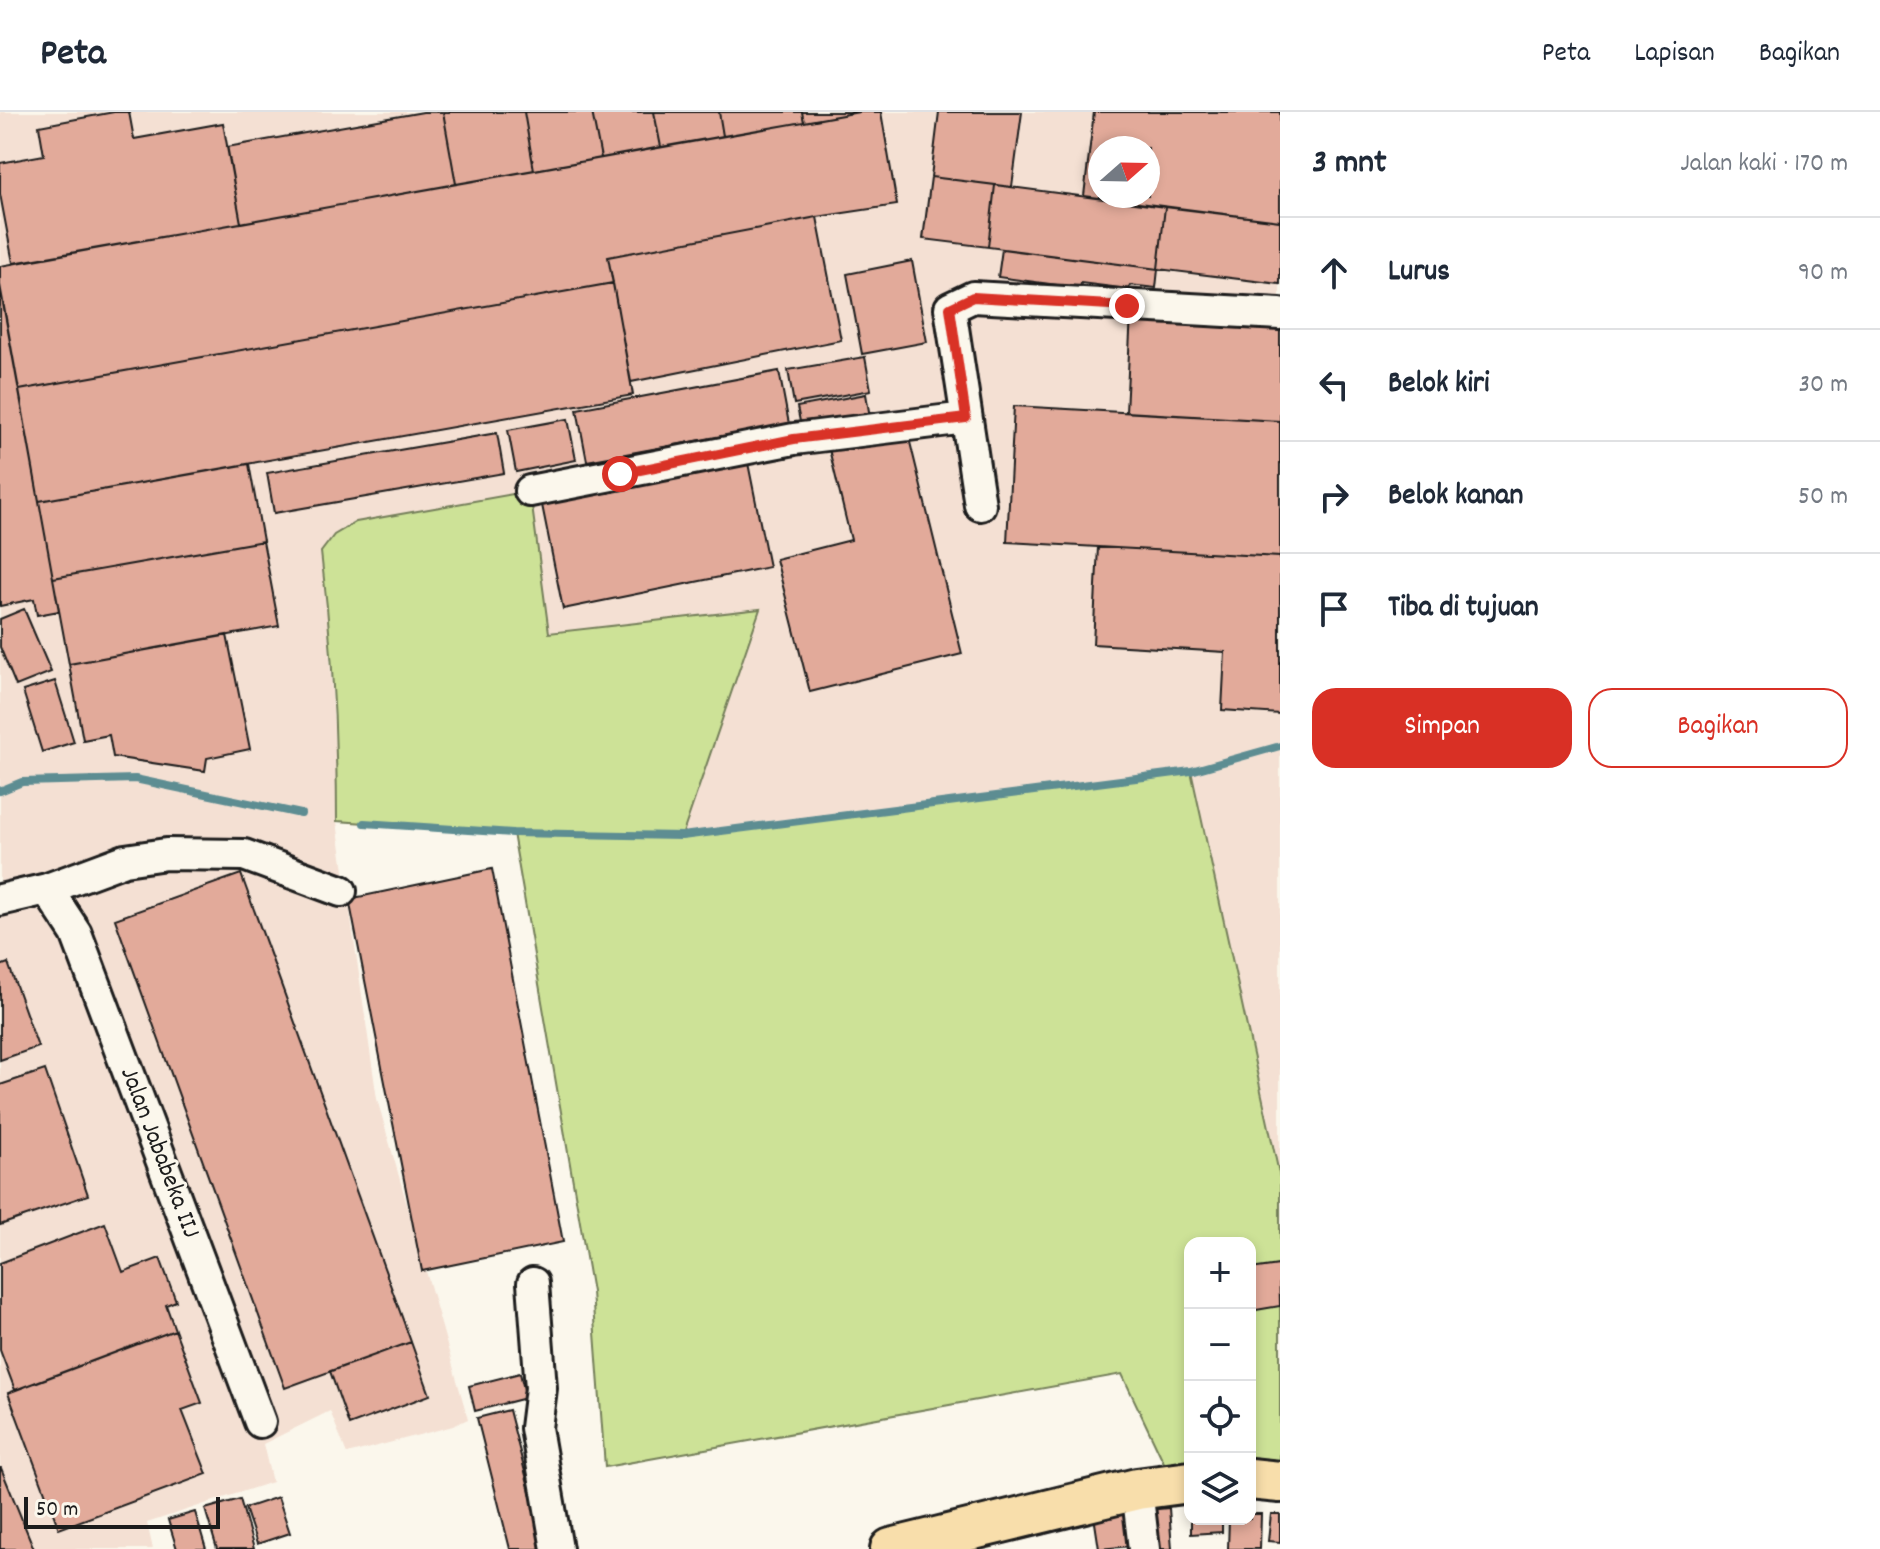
<!DOCTYPE html>
<html lang="id">
<head>
<meta charset="utf-8">
<style>
	:root { --surface:#fff; --page:#f2f2f3; --text:#1f2937; --muted:#747a83; --line:#e0e1e3; --accent:#d93025 }
	body { margin:0; font-family:Dekko,sans-serif; background:var(--page); color:var(--text) }
	.controls { position:absolute; right:24px; bottom:24px; display:grid; overflow:hidden; border-radius:16px; box-shadow:0 4px 12px #0003 }
	.controls button { width:72px; height:72px; display:grid; place-items:center; padding:0; border:0; border-bottom:2px solid var(--line); background:var(--surface); color:var(--text); font:40px sans-serif }
	.compass { position:absolute; left:1088px; top:24px; width:72px; height:72px; border-radius:50%; background:var(--surface); box-shadow:0 4px 12px #0003; rotate:70deg }
	.scale { position:absolute; left:24px; bottom:20px; width:196px; box-sizing:border-box; padding-left:8px; border:4px solid #1c1c1c; border-top:0; font-size:22px; line-height:28px; white-space:nowrap; color:#1c1c1c; -webkit-text-stroke:6px #fbf7ec; paint-order:stroke }
	.stop { position:absolute; width:24px; height:24px; margin:-18px; border:6px solid #d93025; border-radius:50%; background:#fff }
	.stop.end { background:#d93025; border-color:#fff; box-shadow:0 2px 8px #0008 }
	.list { margin:0; padding:0; list-style:none }
	h2 { display:flex; justify-content:space-between; align-items:center; height:104px; margin:0; padding:0 32px; font-size:34px }
	h2 small { font-size:26px; font-weight:400; color:var(--muted) }
	.list li { display:grid; grid-template-columns:52px 1fr auto; gap:24px; align-items:center; box-sizing:border-box; height:112px; padding:0 32px; border-top:2px solid var(--line) }
	.list b { display:block; font-size:30px; white-space:nowrap }
	.list em { font-size:26px; font-style:normal; color:var(--muted) }
	.actions { display:flex; gap:16px; padding:24px 32px }
	.actions a { flex:1; padding:18px 0; border:2px solid var(--accent); border-radius:24px; text-align:center; font-size:28px; color:var(--accent) }
	.actions .main { background:var(--accent); color:#fff }
	.icon { flex:none; width:44px; height:44px; fill:none; stroke:currentColor; stroke-width:2; stroke-linecap:round; stroke-linejoin:round }
	.map { position:relative; flex:none; width:1280px; height:1437px; overflow:hidden }
	header { display:flex; align-items:center; gap:48px; box-sizing:border-box; height:112px; padding:0 40px; background:var(--surface); border-bottom:2px solid var(--line) }
	header strong { font-size:38px }
	nav { display:flex; gap:44px; margin-inline-start:auto; font-size:28px }
	main { display:flex }
	aside { flex:1; background:var(--surface) }
	.map>svg:first-child { display:block }
</style>
</head>
<body>
<header>
<strong>Peta</strong>
<nav><a>Peta</a><a>Lapisan</a><a>Bagikan</a></nav>
</header>
<main>
<div class="map">
<svg width="1280" height="1437" viewBox="0 0 1280 1437">
	<rect width="100%" height="100%" fill="#fbf7ec"/>
	<filter id="ink" filterUnits="userSpaceOnUse"><feTurbulence type="fractalNoise" baseFrequency=".0125" numOctaves="2"/><feDisplacementMap in="SourceGraphic" scale="16" xChannelSelector="R" yChannelSelector="G"/><feConvolveMatrix kernelMatrix="1 2 1 2 8 2 1 2 1" color-interpolation-filters="sRGB"/></filter>
	<g filter="url(#ink)">
		<path fill="#f4e0d3" fill-rule="evenodd" d="M0 0H1280V1066L1191 659 682 724 760 498 549 521 530 380 455 394 321 440 326 479 337 665V710L377 987 468 1307 453 1314 347 1342 330 1299 263 1332 272 1370 147 1411 153 1437H0ZM1100 36H1148V84H1100Z"/>
		<path fill="#cde297" stroke="#747f5a" stroke-width="2" d="M530 379 549 521 760 497 682 724 1191 659 1280 1066V1361L1250 1360V1131H1190V1357L1166 1355 1122 1262 605 1355 592 1180 513 721 337 709C337 620 332 529 321 440L334 423 356 410Z"/>
		<g fill="none" stroke-linecap="round" stroke-linejoin="round">
			<path stroke="#5d8d92" stroke-width="8" d="M0 679 22 670 135 667 301 702
				M364 711 513 721 682 724 1191 659 1280 634"/>
		</g>
		<path fill="#e2aa9a" stroke="#1c1c1c" stroke-width="2" fill-rule="evenodd" d="M114 0H129L134 27 223 11 241 111 13 151 0 82V51L44 43 39 14Z
			M423 0H443L456 72 241 111 227 35Z
			M443 0H524L534 58 456 72Z
			M524 0H592L601 46 534 58Z
			M592 0H654L661 35 601 46Z
			M654 0H719L723 24 661 35Z
			M719 0H802L804 10 723 24Z
			M802 0H859L804 10Z
			M859 0H881L897 93 817 105 608 145 613 171 19 278 0 173V154Z
			M939 0H1022L1012 75 931 65Z
			M1094 0H1280V109L1084 84ZM1100 36H1148V84H1100Z
			M931 65 995 73 988 135 923 127Z
			M995 73 1165 95 1158 157 988 135Z
			M1165 95 1280 109V172L1158 157Z
			M817 105 841 228 631 270 608 145Z
			M1002 137 1158 157 1156 176 1130 173 1129 177 1081 171 1080 176 998 165Z
			M912 149 927 230 862 242 847 162Z
			M613 171 633 283 39 389 19 278Z
			M0 175 59 499 37 503 34 487 0 494Z
			M1131 201 1280 210V309L1126 300Z
			M865 245 871 278 794 292 788 258Z
			M779 259 789 312 587 349 577 297Z
			M866 282 871 311 803 324 797 295Z
			M1014 294 1280 309V445L1007 430Z
			M568 307 576 348 516 360 508 318Z
			M907 318 962 542 810 580 776 447 851 428 829 337Z
			M497 321 504 361 274 401 267 361Z
			M747 346 769 455 563 497 541 388Z
			M249 352 263 429 53 466 39 389Z
			M263 429 279 514 69 552 53 466Z
			M1098 435 1280 445V602L1222 598 1225 540 1093 532Z
			M24 497 51 560 16 574 0 535V507Z
			M227 523 250 637 207 646 205 659 113 645 109 623 83 628 69 552Z
			M55 569 74 630 42 640 23 579Z
			M492 757 563 1130 422 1159 349 787Z
			M241 762 411 1230 285 1276 115 807Z
			M8 851 38 935 0 948V854Z
			M45 958 88 1083 0 1113V973Z
			M105 1111 123 1160 160 1146 176 1189 166 1193 175 1218 15 1278 0 1238V1151Z
			M1279 1153 1280 1194 1250 1199V1157Z
			M175 1218 202 1291 182 1298 207 1362 59 1417 8 1281Z
			M411 1230 430 1283 349 1313 330 1259Z
			M520 1261 526 1286 475 1299 469 1274Z
			M509 1298 545 1437H510L477 1306Z
			M0 1356H1L34 1437H0Z
			M278 1385 290 1421 257 1432 245 1396Z
			M240 1387 254 1437H217L205 1397Z
			M1169 1396 1172 1437H1149L1147 1398Z
			M1137 1399 1142 1433 1099 1437 1094 1404Z
			M195 1400 206 1437H177L168 1408Z
			M1250 1402H1261L1260 1437H1228L1229 1407H1250Z
			M1271 1402H1280V1430L1268 1429Z
			M1191 1407H1222V1420L1191 1422Z"/>
		<g fill="none" stroke-linecap="round" stroke-linejoin="round">
			<g stroke="#1c1c1c" stroke-width="36">
				<path id="minor" d="M530 379 794 327 966 306
					M980 393 950 196 973 185 1280 202
					M47 777 76 821 260 1310
					M0 788 47 777 125 748 166 742 244 743 341 779
					M533 1171 541 1276 536 1316 557 1437
					M1137 1377 1144 1437"/>
			</g>
			<g stroke="#1c1c1c" stroke-width="46">
				<path id="major" d="M1250 1367 1280 1370
					M891 1437 1137 1377 1190 1370"/>
			</g>
			<use href="#minor" stroke="#fbf7ec" stroke-width="30"/>
			<use href="#major" stroke="#f8deab" stroke-width="40"/>
		</g>
	</g>
	<g fill="none" stroke-linecap="round" stroke-linejoin="round" filter="url(#ink)">
		<path stroke="#d93025" stroke-width="10" d="M620 362 794 327 966 306 950 196 973 185 1127 194"/>
	</g>
	<g text-anchor="middle" dominant-baseline="central" stroke-width="6" stroke-linejoin="round" paint-order="stroke">
		<g font-size="26" fill="#1c1c1c" stroke="#fbf7ec">
			<text transform="translate(159 1041) rotate(69)">Jalan Jababeka IIJ</text>
		</g>
	</g>
</svg>
<div class="controls">
<button>+</button>
<button>−</button>
<button><svg class="icon" aria-label="locate" viewBox="0 0 24 24"><circle cx="12" cy="12" r="6"/><path d="M12 2v4M12 18v4M2 12h4M18 12h4"/></svg></button>
<button><svg class="icon" aria-label="layers" viewBox="0 0 24 24"><path d="M12 4l9 5-9 5-9-5zM3 14l9 5 9-5"/></svg></button>
</div>
<svg class="compass" viewBox="-18 -18 36 36"><path d="M0-13l5 13h-10z" fill="#e53935"/><path d="M0 13l5-13h-10z" fill="#747a83"/></svg>
<div class="scale">50 m</div>
<div class="stop" style="left:620px;top:362px"></div>
<div class="stop end" style="left:1127px;top:194px"></div>
</div>
<aside>
<h2>3 mnt<small>Jalan kaki · 170 m</small></h2>
<ul class="list">
<li><svg class="icon" aria-label="ahead" viewBox="0 0 24 24"><path d="M12 20V5M6 11l6-6 6 6"/></svg><div><b>Lurus</b></div><em>90 m</em></li>
<li><svg class="icon" aria-label="left" viewBox="0 0 24 24"><path d="M17 20v-9H6M10 6l-5 5 5 5"/></svg><div><b>Belok kiri</b></div><em>30 m</em></li>
<li><svg class="icon" aria-label="right" viewBox="0 0 24 24"><path d="M7 20v-9h11M14 6l5 5-5 5"/></svg><div><b>Belok kanan</b></div><em>50 m</em></li>
<li><svg class="icon" aria-label="arrive" viewBox="0 0 24 24"><path d="M6 21V4h12l-3 4 3 4H6"/></svg><div><b>Tiba di tujuan</b></div></li>
</ul>
<div class="actions"><a class="main">Simpan</a><a>Bagikan</a></div>
</aside>
</main>
</body>
</html>
